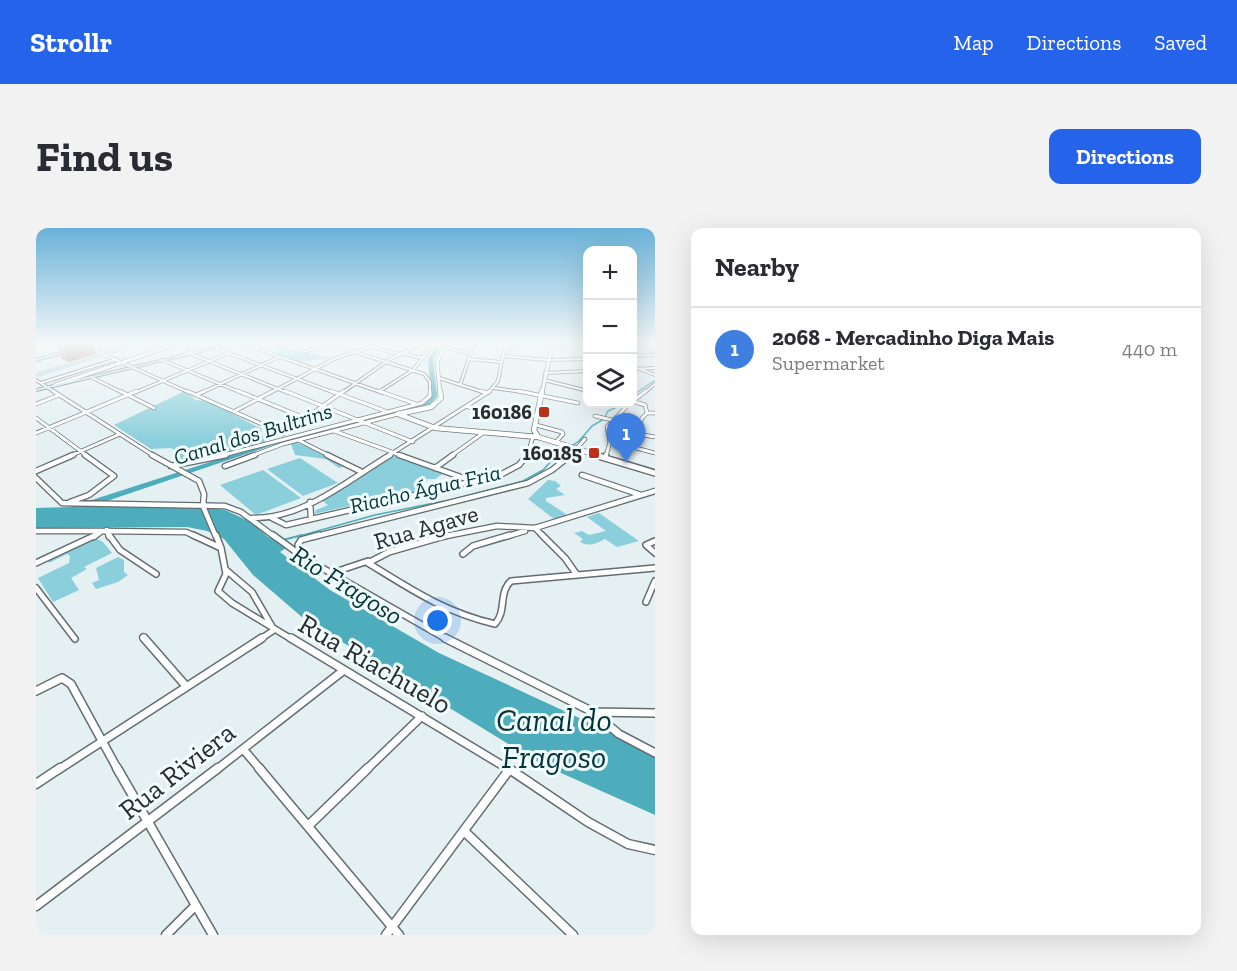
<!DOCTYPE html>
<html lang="en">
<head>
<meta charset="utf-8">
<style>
	:root { --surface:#fff; --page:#f2f2f3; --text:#2b2b33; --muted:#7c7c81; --line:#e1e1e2; --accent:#2563eb }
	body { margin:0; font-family:"Zilla Slab",serif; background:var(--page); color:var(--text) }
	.controls { position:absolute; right:18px; top:18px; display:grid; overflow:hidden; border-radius:12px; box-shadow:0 6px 24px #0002 }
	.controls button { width:54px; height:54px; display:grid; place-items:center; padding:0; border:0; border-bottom:2px solid var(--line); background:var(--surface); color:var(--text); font:30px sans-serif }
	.you { position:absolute; left:402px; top:393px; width:21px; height:21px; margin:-15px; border:4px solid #fff; border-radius:50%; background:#1a73e8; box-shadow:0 0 0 9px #1a73e833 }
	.badge { display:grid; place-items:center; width:39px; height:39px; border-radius:50%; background:var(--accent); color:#fff; font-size:20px; font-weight:700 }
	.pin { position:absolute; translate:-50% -50px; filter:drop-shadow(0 2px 3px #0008) }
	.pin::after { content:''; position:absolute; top:32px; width:21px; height:18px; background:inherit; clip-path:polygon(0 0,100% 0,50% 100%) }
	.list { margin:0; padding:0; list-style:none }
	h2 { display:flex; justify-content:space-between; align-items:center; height:78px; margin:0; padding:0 24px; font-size:26px }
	h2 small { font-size:20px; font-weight:400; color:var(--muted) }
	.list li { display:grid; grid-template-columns:39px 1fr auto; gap:18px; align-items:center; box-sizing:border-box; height:84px; padding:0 24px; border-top:2px solid var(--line) }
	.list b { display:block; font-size:22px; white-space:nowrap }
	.list p { margin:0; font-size:20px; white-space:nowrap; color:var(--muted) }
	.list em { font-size:20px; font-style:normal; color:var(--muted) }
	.icon { flex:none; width:33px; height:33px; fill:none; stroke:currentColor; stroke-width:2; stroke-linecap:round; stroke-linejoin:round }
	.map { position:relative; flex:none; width:619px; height:707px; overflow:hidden; border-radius:12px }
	header { display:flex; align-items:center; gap:36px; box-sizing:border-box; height:84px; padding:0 30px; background:var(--accent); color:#fff }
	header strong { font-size:28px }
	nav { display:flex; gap:33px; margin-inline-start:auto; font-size:21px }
	.intro { display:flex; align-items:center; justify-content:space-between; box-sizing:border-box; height:144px; padding:0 36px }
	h1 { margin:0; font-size:42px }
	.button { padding:15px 27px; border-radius:12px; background:var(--accent); color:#fff; font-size:21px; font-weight:700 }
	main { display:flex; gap:36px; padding:0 36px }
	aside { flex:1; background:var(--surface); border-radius:12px; box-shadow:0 6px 24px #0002 }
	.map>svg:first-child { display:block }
</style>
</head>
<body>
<header>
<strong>Strollr</strong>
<nav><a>Map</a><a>Directions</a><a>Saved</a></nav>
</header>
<div class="intro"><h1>Find us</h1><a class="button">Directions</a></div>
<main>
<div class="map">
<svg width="619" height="707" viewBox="0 0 619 707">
	<rect width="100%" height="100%" fill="#e4f0f2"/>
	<path fill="#8acfdb" d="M248 117C255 125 283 126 298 130L261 134 237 125 243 123 241 120Z
		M149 163 160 172 171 173 226 201 224 207 231 209V213L174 232 141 233 144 225 135 220 115 221 78 197Z
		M259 214 301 232 307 239 303 240 290 231 259 227 255 216Z
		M357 226 408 245 399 251H390L391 253 381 256 388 261 278 286 280 282 292 277 284 271Z
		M264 230 302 255 267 268 231 241Z
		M227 242 265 270 220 287 184 257Z
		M512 252 519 253 525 258 520 261 529 267 510 270V273L530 286 524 291H518L492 271Z
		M563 285 603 313 581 319 569 311C559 316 554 319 544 314L547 311 538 305 546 303 553 307 570 303 551 289Z
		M59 310 67 314 76 325 48 339 51 341 35 350 43 362 17 374 2 350 33 335 34 328 31 326 13 335 11 330Z
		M82 329 88 332V344L92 347 82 354 60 361 56 355 63 352 60 340Z"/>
	<path fill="#4dadbd" d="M406 114H409L397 131 401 168 393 177 326 192 237 217 56 278 152 277 189 282 215 294 231 308 250 320 244 324 294 362 403 425 619 525V587L505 536 267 390 217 347 188 311 171 303 151 299 0 300V280L34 279 224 218 321 190 388 175 395 168 392 130Z"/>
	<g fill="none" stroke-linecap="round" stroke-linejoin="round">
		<path stroke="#4dadbd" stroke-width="1.5" d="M596 168 619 152
			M260 309 339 287 418 271 487 253 507 242 519 229 543 213 556 198 568 191 572 183 588 176"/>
		<path stroke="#4dadbd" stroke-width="2" d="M247 312 266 307"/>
		<g stroke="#636d6f" stroke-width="4">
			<path id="minor-far5" d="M202 114 347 165
				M287 114 388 146 394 154V165
				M350 114 374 120
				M526 114 552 120
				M602 116 619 124
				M245 117 258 114
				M51 119 154 165
				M335 119 363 126
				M408 119 434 126
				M179 120 299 165
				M267 124 303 114
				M365 125 386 130
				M155 126 252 165
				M466 128 511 132 552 131
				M596 128 619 127
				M141 129 185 114
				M432 131 465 134
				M126 132 206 165
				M596 141 619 140
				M604 141 619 147
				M509 145 552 143
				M55 149 87 165
				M403 150 450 165
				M0 152 20 165
				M508 152 552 163
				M5 155 81 131
				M424 157 438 116
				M458 160 494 165
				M344 163 377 142 398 116
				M98 165 193 125
				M165 165 243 129
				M234 165 298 131 348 114
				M306 165 354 131 390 114
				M452 165 462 153 468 123 489 114
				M608 165 619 156"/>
		</g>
		<g stroke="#636d6f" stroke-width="4.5">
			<path id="minor-far4" d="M17 163 118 228
				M84 163 118 180
				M151 163 228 197
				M202 163 276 193
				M249 163 377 214
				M295 163 349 183
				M343 163 380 176
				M445 163 451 165
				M482 163 542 175
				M160 167 169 163
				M596 173 609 177 611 185
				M597 173 610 163
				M0 176 23 167
				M432 179 501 188
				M199 183 237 163
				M559 188 576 192
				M0 190 51 228
				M500 197 526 204 527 206 520 214
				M298 203 367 228
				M0 205 101 163
				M597 205 619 209
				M247 206 308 163
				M264 213 294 228
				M574 214 585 216 603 199 606 190 611 185H619
				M585 216 619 225
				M34 228 84 206
				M184 228 386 175 394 168V163
				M215 228 247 216 362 186
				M352 228 454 163
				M415 228 447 205
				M491 228 497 209
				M534 228 549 211
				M570 228 574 214 571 199 593 176"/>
		</g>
		<g stroke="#636d6f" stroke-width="7">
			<path id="minor-far3" d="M116 227 163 253 168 266 167 278 180 309
				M291 227 326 244
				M363 227 436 253
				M569 230 570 227
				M135 238 190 227
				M189 238 219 227
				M399 240 417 227
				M0 243 37 227
				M546 247 605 267
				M0 250 26 275 189 278 205 284 239 309
				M34 274 53 267 78 248 49 227
				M274 274 275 290
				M216 290C268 291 312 252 354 227
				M236 290 250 297 464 247 483 237 491 227
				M499 300 508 309
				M71 302 73 309
				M0 303H66
				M58 309 66 303 150 304 161 309
				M277 309 492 255 516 242 535 227
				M405 309 461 298 499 300 619 263
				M469 309 489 303"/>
		</g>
		<g stroke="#636d6f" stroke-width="8">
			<path id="minor-far2" d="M73 307 84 322 120 346
				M157 307 185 320 190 346 182 363 196 375 257 412
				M180 307 185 320
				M237 307 267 329 412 412
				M412 307 353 324 332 335C376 362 408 384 459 396 471 383 462 365 475 353L619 340
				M506 307 529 330 541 347
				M619 313 610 317 619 325
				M427 326 437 318 474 307
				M267 327 262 317 265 312 283 307
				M0 335 60 307
				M190 342 216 364 238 402 223 412
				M296 345 332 333
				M0 360 39 411
				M610 374 619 353
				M107 409 109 412"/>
		</g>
		<g stroke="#636d6f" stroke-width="10">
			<path id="minor-far1" d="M108 410 150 458
				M255 410 474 542
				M409 410 557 484 583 506 619 525
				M0 463 26 450 35 456 82 542
				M558 484 619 485
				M207 521 225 542
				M22 542 226 410
				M180 542 308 442
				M330 542 386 488"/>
		</g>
		<g stroke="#636d6f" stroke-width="11">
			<path id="minor" d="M81 540 177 707
				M223 540 363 707
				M472 540 552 594 592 616 619 622
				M0 556 24 540
				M272 598 332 540
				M429 604 537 707
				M0 678 182 540
				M130 707 159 678
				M350 707 473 542"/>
		</g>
		<g stroke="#636d6f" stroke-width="4.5">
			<path id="tertiary-far2" d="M389 114 408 119 401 134 404 165
				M598 114 619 116
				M19 157 147 114
				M506 165 514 127 518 122 535 114"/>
		</g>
		<g stroke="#636d6f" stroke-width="6">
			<path id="tertiary-far1" d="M362 186 399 200 502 209 564 228
				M362 186 395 179 405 170 404 163
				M502 209 498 202 506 163"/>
		</g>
		<g stroke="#636d6f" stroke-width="8">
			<path id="tertiary" d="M559 227 619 245"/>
		</g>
		<g stroke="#636d6f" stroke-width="2">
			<path id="secondary" d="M63 114H68L47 120 45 119Z
				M202 114H207L0 163V161Z
				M32 122 33 124 0 133V131Z"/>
		</g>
		<g stroke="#cbcccd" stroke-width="3">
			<path id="primary" d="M105 114H110L0 148V146Z"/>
		</g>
		<use href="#minor-far5" stroke="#fff" stroke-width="2"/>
		<use href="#minor-far4" stroke="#fff" stroke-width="3"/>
		<use href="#minor-far3" stroke="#fff" stroke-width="4.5"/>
		<use href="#minor-far2" stroke="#fff" stroke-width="5"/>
		<use href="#minor-far1" stroke="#fff" stroke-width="7"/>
		<use href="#minor" stroke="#fff" stroke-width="8"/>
		<use href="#tertiary-far2" stroke="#fff" stroke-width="3"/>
		<use href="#tertiary-far1" stroke="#fff" stroke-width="4.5"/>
		<use href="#tertiary" stroke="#fff" stroke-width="5"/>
		<use href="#secondary" fill="#c9ebf1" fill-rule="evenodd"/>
		<use href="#primary" fill="#93d7e2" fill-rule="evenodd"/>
	</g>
	<path fill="#c58578" d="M19 114H55L59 126 33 134 26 131Z"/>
	<path fill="#a06c62" d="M33 114H55L59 126 33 134 26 116Z"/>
	<path fill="#e59b8c" stroke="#a06c62" stroke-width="1.5" d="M20 114H33L26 116Z"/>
	<linearGradient id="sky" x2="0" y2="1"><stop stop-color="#6ab1d7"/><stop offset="0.54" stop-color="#f3f8f9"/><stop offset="1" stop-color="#f3f8f9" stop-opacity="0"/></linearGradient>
	<rect width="619" height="213" fill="url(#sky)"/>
	<g fill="#bc3118" stroke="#f2fdff" stroke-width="2">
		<rect x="502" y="178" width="12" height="12" rx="3"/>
		<rect x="552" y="219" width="12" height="12" rx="3"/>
	</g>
	<g text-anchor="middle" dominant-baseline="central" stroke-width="6" stroke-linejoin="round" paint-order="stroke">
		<g font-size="20" font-weight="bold" fill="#282c2d" stroke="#f2fdff" text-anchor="end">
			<text x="496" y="184">160186</text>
			<text x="546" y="225">160185</text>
		</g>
		<g font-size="22" font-style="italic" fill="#04343b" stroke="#f2fdff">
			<text transform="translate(217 206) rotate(-17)">Canal dos Bultrins</text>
			<text transform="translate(389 261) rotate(-13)">Riacho Água Fria</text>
		</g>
		<g font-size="24" fill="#282c2d" stroke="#f2fdff">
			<text transform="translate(390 299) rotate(-16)">Rua Agave</text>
		</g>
		<g font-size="26" font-style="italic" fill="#04343b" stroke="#f2fdff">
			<text transform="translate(311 357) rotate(32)">Rio Fragoso</text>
		</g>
		<g font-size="28" fill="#282c2d" stroke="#f2fdff">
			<text transform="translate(339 436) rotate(30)">Rua Riachuelo</text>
			<text transform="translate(141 543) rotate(-38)">Rua Riviera</text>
		</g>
		<g font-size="32" font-style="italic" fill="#04343b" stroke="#f2fdff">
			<text x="518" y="492">Canal do<tspan x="518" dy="37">Fragoso</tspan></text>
		</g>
	</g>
</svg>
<div class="controls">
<button>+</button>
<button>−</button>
<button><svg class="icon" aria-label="layers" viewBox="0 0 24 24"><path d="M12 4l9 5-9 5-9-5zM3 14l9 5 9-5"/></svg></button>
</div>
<div class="you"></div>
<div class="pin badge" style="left:590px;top:235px;background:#3f7fe0">1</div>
</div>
<aside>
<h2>Nearby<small></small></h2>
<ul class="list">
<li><span class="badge" style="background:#3f7fe0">1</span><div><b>2068 - Mercadinho Diga Mais</b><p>Supermarket</p></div><em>440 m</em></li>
</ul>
</aside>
</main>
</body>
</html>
